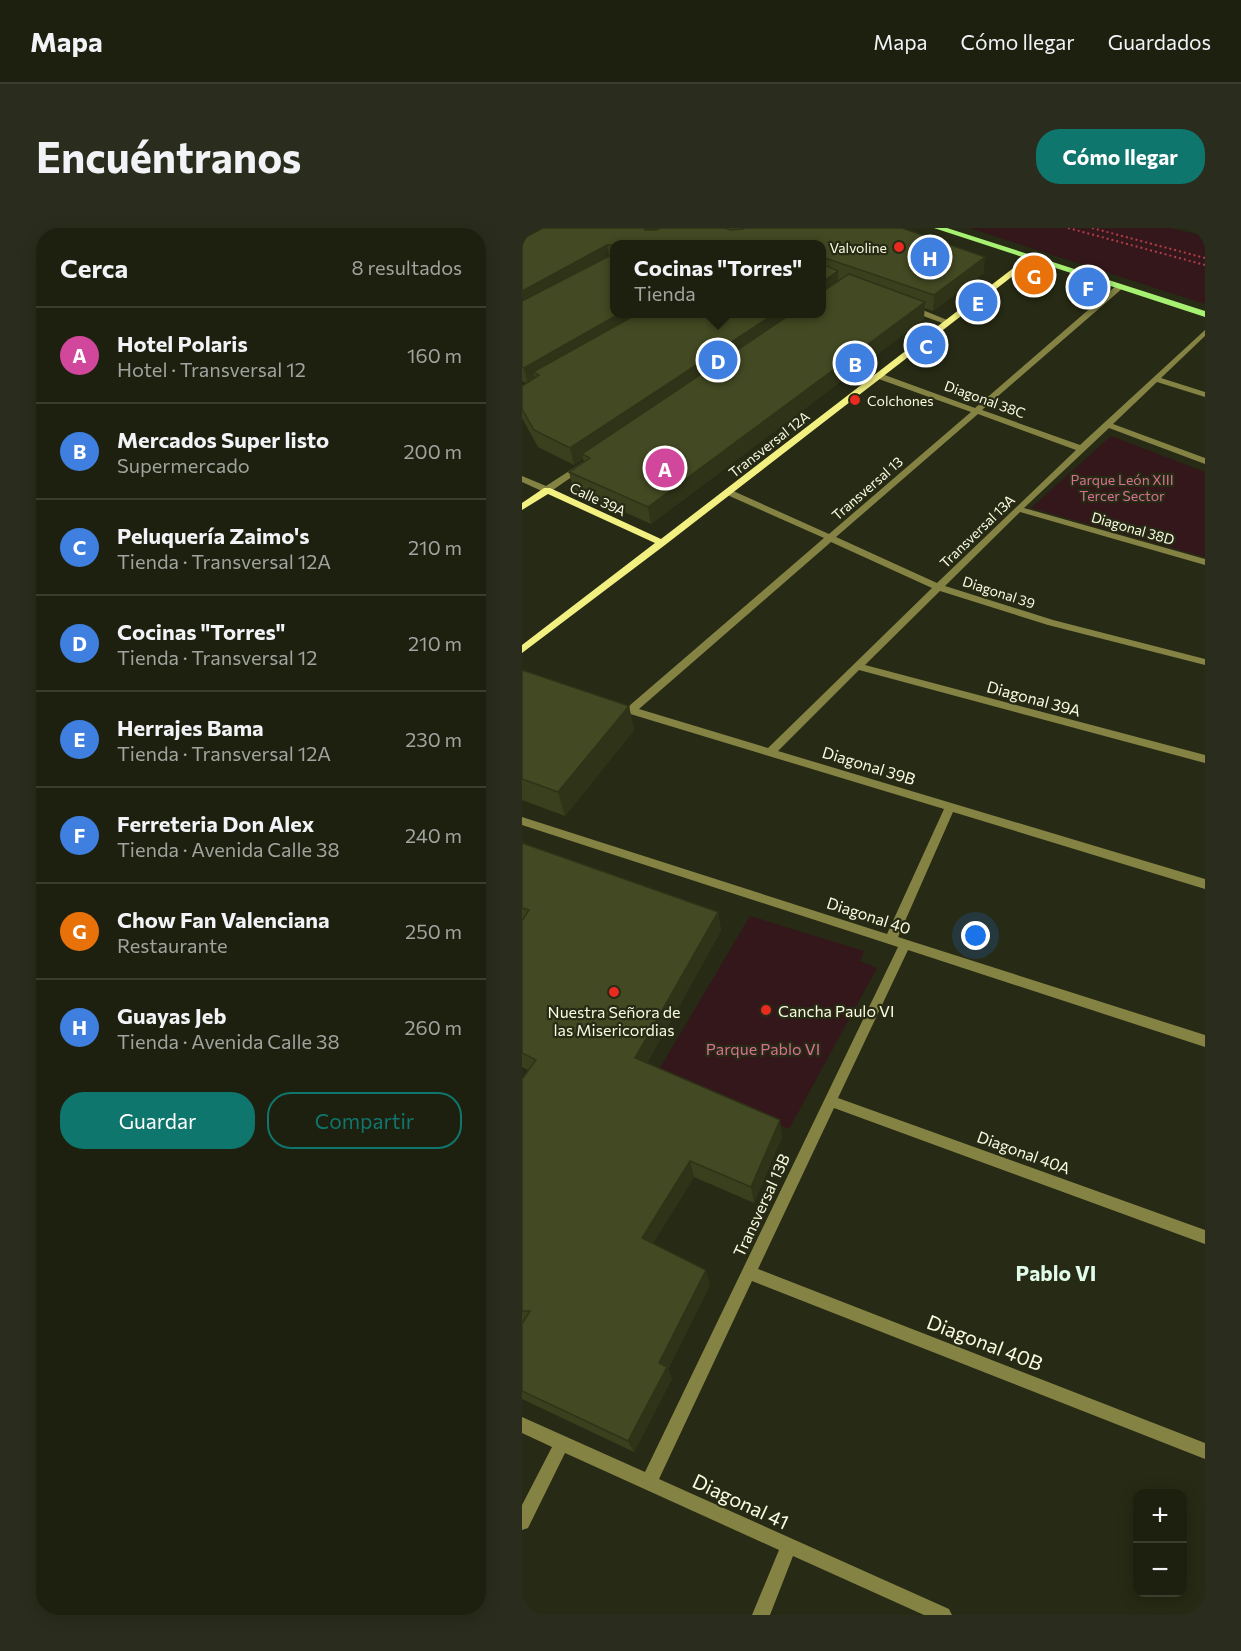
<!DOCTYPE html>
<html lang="es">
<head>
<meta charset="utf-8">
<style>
	:root { --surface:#1d200f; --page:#2a2d1d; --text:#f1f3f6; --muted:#a0a39e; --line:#3b3e2f; --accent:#0f766e }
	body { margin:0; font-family:Commissioner,sans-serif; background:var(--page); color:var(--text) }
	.controls { position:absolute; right:18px; bottom:18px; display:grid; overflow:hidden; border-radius:12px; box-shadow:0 3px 15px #0003 }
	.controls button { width:54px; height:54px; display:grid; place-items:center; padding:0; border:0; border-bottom:2px solid var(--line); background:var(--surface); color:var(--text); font:30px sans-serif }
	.you { position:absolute; left:454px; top:708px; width:21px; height:21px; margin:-15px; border:4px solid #fff; border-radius:50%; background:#1a73e8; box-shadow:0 0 0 9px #1a73e833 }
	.badge { display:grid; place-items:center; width:39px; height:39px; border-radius:50%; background:var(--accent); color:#fff; font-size:20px; font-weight:700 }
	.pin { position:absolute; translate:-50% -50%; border:3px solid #fff; box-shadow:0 2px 6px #0006 }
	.popup { position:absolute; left:88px; top:12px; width:216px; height:78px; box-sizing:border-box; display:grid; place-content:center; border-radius:12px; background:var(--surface); filter:drop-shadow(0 2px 4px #0005); font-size:20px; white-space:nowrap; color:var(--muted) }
	.popup b { font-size:22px; color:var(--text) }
	.popup::after { content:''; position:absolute; left:50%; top:100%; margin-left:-12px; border:12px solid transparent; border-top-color:var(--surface) }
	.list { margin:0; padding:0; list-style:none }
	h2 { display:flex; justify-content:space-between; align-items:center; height:78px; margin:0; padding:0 24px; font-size:26px }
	h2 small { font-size:20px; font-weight:400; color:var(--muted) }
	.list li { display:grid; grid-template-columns:39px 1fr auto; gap:18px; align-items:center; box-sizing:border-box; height:96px; padding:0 24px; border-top:2px solid var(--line) }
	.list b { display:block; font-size:22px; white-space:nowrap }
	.list p { margin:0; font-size:20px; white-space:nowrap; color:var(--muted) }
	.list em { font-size:20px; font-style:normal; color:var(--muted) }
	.actions { display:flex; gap:12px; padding:18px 24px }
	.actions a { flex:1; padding:14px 0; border:2px solid var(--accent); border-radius:24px; text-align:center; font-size:21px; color:var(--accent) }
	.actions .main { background:var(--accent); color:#fff }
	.map { position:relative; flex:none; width:683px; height:1387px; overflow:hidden; border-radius:24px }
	header { display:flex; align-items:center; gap:36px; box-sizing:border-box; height:84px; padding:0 30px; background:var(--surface); border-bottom:2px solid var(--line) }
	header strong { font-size:28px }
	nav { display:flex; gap:33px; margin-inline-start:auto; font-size:21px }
	.intro { display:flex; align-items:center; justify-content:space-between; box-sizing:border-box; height:144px; padding:0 36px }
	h1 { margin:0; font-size:42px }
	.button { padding:15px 27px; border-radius:24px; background:var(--accent); color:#fff; font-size:21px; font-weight:700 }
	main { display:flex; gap:36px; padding:0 36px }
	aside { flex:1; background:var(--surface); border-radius:24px; box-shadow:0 3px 15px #0003 }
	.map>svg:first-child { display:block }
</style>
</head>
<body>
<header>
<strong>Mapa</strong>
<nav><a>Mapa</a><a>Cómo llegar</a><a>Guardados</a></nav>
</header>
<div class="intro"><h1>Encuéntranos</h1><a class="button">Cómo llegar</a></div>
<main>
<aside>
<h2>Cerca<small>8 resultados</small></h2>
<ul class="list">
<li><span class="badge" style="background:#d1479c">A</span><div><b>Hotel Polaris</b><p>Hotel · Transversal 12</p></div><em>160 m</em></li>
<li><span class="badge" style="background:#3f7fe0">B</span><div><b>Mercados Super listo</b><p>Supermercado</p></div><em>200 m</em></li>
<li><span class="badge" style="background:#3f7fe0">C</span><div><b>Peluquería Zaimo's</b><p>Tienda · Transversal 12A</p></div><em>210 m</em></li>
<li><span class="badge" style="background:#3f7fe0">D</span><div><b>Cocinas &quot;Torres&quot;</b><p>Tienda · Transversal 12</p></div><em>210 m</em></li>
<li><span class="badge" style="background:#3f7fe0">E</span><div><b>Herrajes Bama</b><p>Tienda · Transversal 12A</p></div><em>230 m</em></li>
<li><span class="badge" style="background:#3f7fe0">F</span><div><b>Ferreteria Don Alex</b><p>Tienda · Avenida Calle 38</p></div><em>240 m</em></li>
<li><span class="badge" style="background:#e8710a">G</span><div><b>Chow Fan Valenciana</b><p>Restaurante</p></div><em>250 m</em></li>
<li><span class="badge" style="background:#3f7fe0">H</span><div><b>Guayas Jeb</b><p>Tienda · Avenida Calle 38</p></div><em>260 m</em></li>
</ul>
<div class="actions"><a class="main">Guardar</a><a>Compartir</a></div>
</aside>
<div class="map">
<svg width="683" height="1387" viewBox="0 0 683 1387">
	<rect width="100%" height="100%" fill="#272a14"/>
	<path fill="#33171a" d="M447 0H648L683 8V76Z
		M589 208 683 244V329L509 280Z
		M228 688 342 723 338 733 355 740 267 901 149 850 152 846 138 840Z"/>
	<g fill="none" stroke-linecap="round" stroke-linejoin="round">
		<path stroke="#b23e4a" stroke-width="2" stroke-dasharray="2 3" stroke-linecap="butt" d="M546 0 683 37
			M570 0 683 30"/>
		<path fill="#848344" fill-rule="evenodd" d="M595 57 602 59 460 182 558 217 683 102V108L639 150 683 164V169L635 154 591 196 683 230V236L587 200 502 280 683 331V337L498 284 423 358 531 392 683 431V437L526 397 418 363 343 437 683 527V535L337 442 256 523 683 651V661L431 584 376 709 683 807V819L386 722 316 870 683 1002V1016L312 880 236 1041 683 1215V1231L230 1053 137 1251 427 1381 430 1387H402L271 1328 248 1387H230L257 1322 43 1225 6 1300 0 1302V1277L30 1219 0 1205V1189L123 1244 376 719 0 597V589L365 706 422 581 105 485 89 480 88 477 93 473 107 478 302 310 203 266V262H209L307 306 449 184 354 150V146H360L453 180ZM456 186 554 222 415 355 314 309ZM309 314 410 360 246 520 117 481Z
			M385 78H391L430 94 423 96 385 82Z
			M61 234 64 235V239L28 264H22L0 254V248L24 258Z"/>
		<path fill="#f2f080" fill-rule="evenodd" d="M507 28 514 30 143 317 0 425V417L133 315 26 266 0 282V275L22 260H28L139 311Z"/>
		<path fill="#a7f172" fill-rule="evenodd" d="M412 0H425L683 83V89Z
			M678 0H683V3L679 2Z"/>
	</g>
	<path fill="#3a3f1d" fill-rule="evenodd" d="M21 0H380L462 45 411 83 402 80V91L129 296 51 261 47 244 62 234 61 231 52 237 16 219 0 190V158L4 155 0 153V11ZM93 16H300V86H93Z
		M0 442 107 478 112 502 43 588 0 572Z
		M0 615 196 684 199 703 125 835 260 909 232 975 172 949 131 1015 188 1057 146 1141 150 1151 112 1224 0 1171V851L6 842 0 839Z"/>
	<path fill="#2f3318" d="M123 0H153L126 14Z
		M85 17 88 33 0 81V63Z
		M463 29 462 45 411 83 412 67Z
		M316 43V59L300 71V54Z
		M403 74 402 91 129 296 126 279Z
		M97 86H127L17 147 11 144 13 152 6 156 2 140Z
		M252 86H278L60 226 61 231 52 237 48 220Z
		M107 478 112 502 43 588 36 564Z
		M196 684 199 703 118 847 113 830Z
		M258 892 260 909 232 975 229 959Z
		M168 933 172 949 125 1025 120 1010Z
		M184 1042 188 1057 146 1141 150 1151 112 1224 106 1213 137 1135Z"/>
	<path fill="#434922" stroke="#2f3318" stroke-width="1.5" d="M21 0H123V2H134L138 0H203L209 2 221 1 220 0H380L463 29 412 67 300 29V16H93V86H97L2 140 0 139V73L91 26V17H85L0 63V11Z
		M300 36 316 43 300 54Z
		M327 46 403 74 126 279 47 244 68 230 60 226 269 86H300V64Z
		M115 86H252L48 220 12 202 0 181V158L17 147 11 144Z
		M0 442 107 478 36 564 0 551Z
		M0 615 196 684 113 830 258 892 229 959 168 933 120 1010 184 1042 137 1135 145 1139 106 1213 0 1163V1096L8 1083H0V851L14 832 0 825V693L7 682 0 680Z"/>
	<g fill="#e92a1f" stroke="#272a14" stroke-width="2">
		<circle cx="377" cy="19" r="6"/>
		<circle cx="333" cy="172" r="6"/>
		<circle cx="92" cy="764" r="6"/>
		<circle cx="244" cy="782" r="6"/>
	</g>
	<g text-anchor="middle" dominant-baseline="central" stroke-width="4.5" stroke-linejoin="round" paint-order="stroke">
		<g font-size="14" fill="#fafce0" stroke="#272a14" text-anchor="end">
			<text x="365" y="19">Valvoline</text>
			<text x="345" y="172" text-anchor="start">Colchones</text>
		</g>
		<g font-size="14" fill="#fafce0" stroke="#272a14">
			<text transform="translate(463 171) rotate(20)">Diagonal 38C</text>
			<text transform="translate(247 216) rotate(-38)">Transversal 12A</text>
			<text transform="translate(345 260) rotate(-41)">Transversal 13</text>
			<text transform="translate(76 271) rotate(25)">Calle 39A</text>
			<text transform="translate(611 300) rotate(16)">Diagonal 38D</text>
			<text transform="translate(455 303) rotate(-44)">Transversal 13A</text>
			<text transform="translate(477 364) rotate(18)">Diagonal 39</text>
		</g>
		<g font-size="14" fill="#d6718f" stroke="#272a14">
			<text x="600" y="251">Parque León XIII<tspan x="600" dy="16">Tercer Sector</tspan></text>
		</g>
		<g font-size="16" fill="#fafce0" stroke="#272a14">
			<text transform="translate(512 470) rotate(15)">Diagonal 39A</text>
			<text transform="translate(347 537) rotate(17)">Diagonal 39B</text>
			<text transform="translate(347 687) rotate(18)">Diagonal 40</text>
			<text transform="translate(502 924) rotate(20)">Diagonal 40A</text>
			<text transform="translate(239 977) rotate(-65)">Transversal 13B</text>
		</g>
		<g font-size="16" fill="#fafce0" stroke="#272a14" text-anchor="start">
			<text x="256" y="782">Cancha Paulo VI</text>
			<text x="92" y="783" text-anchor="middle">Nuestra Señora de<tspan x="92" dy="18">las Misericordias</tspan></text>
		</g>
		<g font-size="16" fill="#d6718f" stroke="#272a14">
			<text x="241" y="820">Parque Pablo VI</text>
		</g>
		<g font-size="20" fill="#fafce0" stroke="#272a14">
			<text transform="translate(463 1114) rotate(21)">Diagonal 40B</text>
			<text transform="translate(219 1273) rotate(25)">Diagonal 41</text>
		</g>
		<g font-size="21" font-weight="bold" fill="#e1fcea" stroke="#272a14">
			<text x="534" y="1044">Pablo VI</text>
		</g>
	</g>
</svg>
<div class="controls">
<button>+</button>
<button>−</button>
</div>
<div class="you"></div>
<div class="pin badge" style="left:143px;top:240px;background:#d1479c">A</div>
<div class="pin badge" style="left:333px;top:135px;background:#3f7fe0">B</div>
<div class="pin badge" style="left:404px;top:117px;background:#3f7fe0">C</div>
<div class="pin badge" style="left:196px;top:132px;background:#3f7fe0">D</div>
<div class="popup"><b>Cocinas &quot;Torres&quot;</b>Tienda</div>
<div class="pin badge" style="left:456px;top:74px;background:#3f7fe0">E</div>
<div class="pin badge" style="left:566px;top:59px;background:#3f7fe0">F</div>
<div class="pin badge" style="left:512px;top:47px;background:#e8710a">G</div>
<div class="pin badge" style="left:408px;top:29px;background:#3f7fe0">H</div>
</div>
</main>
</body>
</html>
